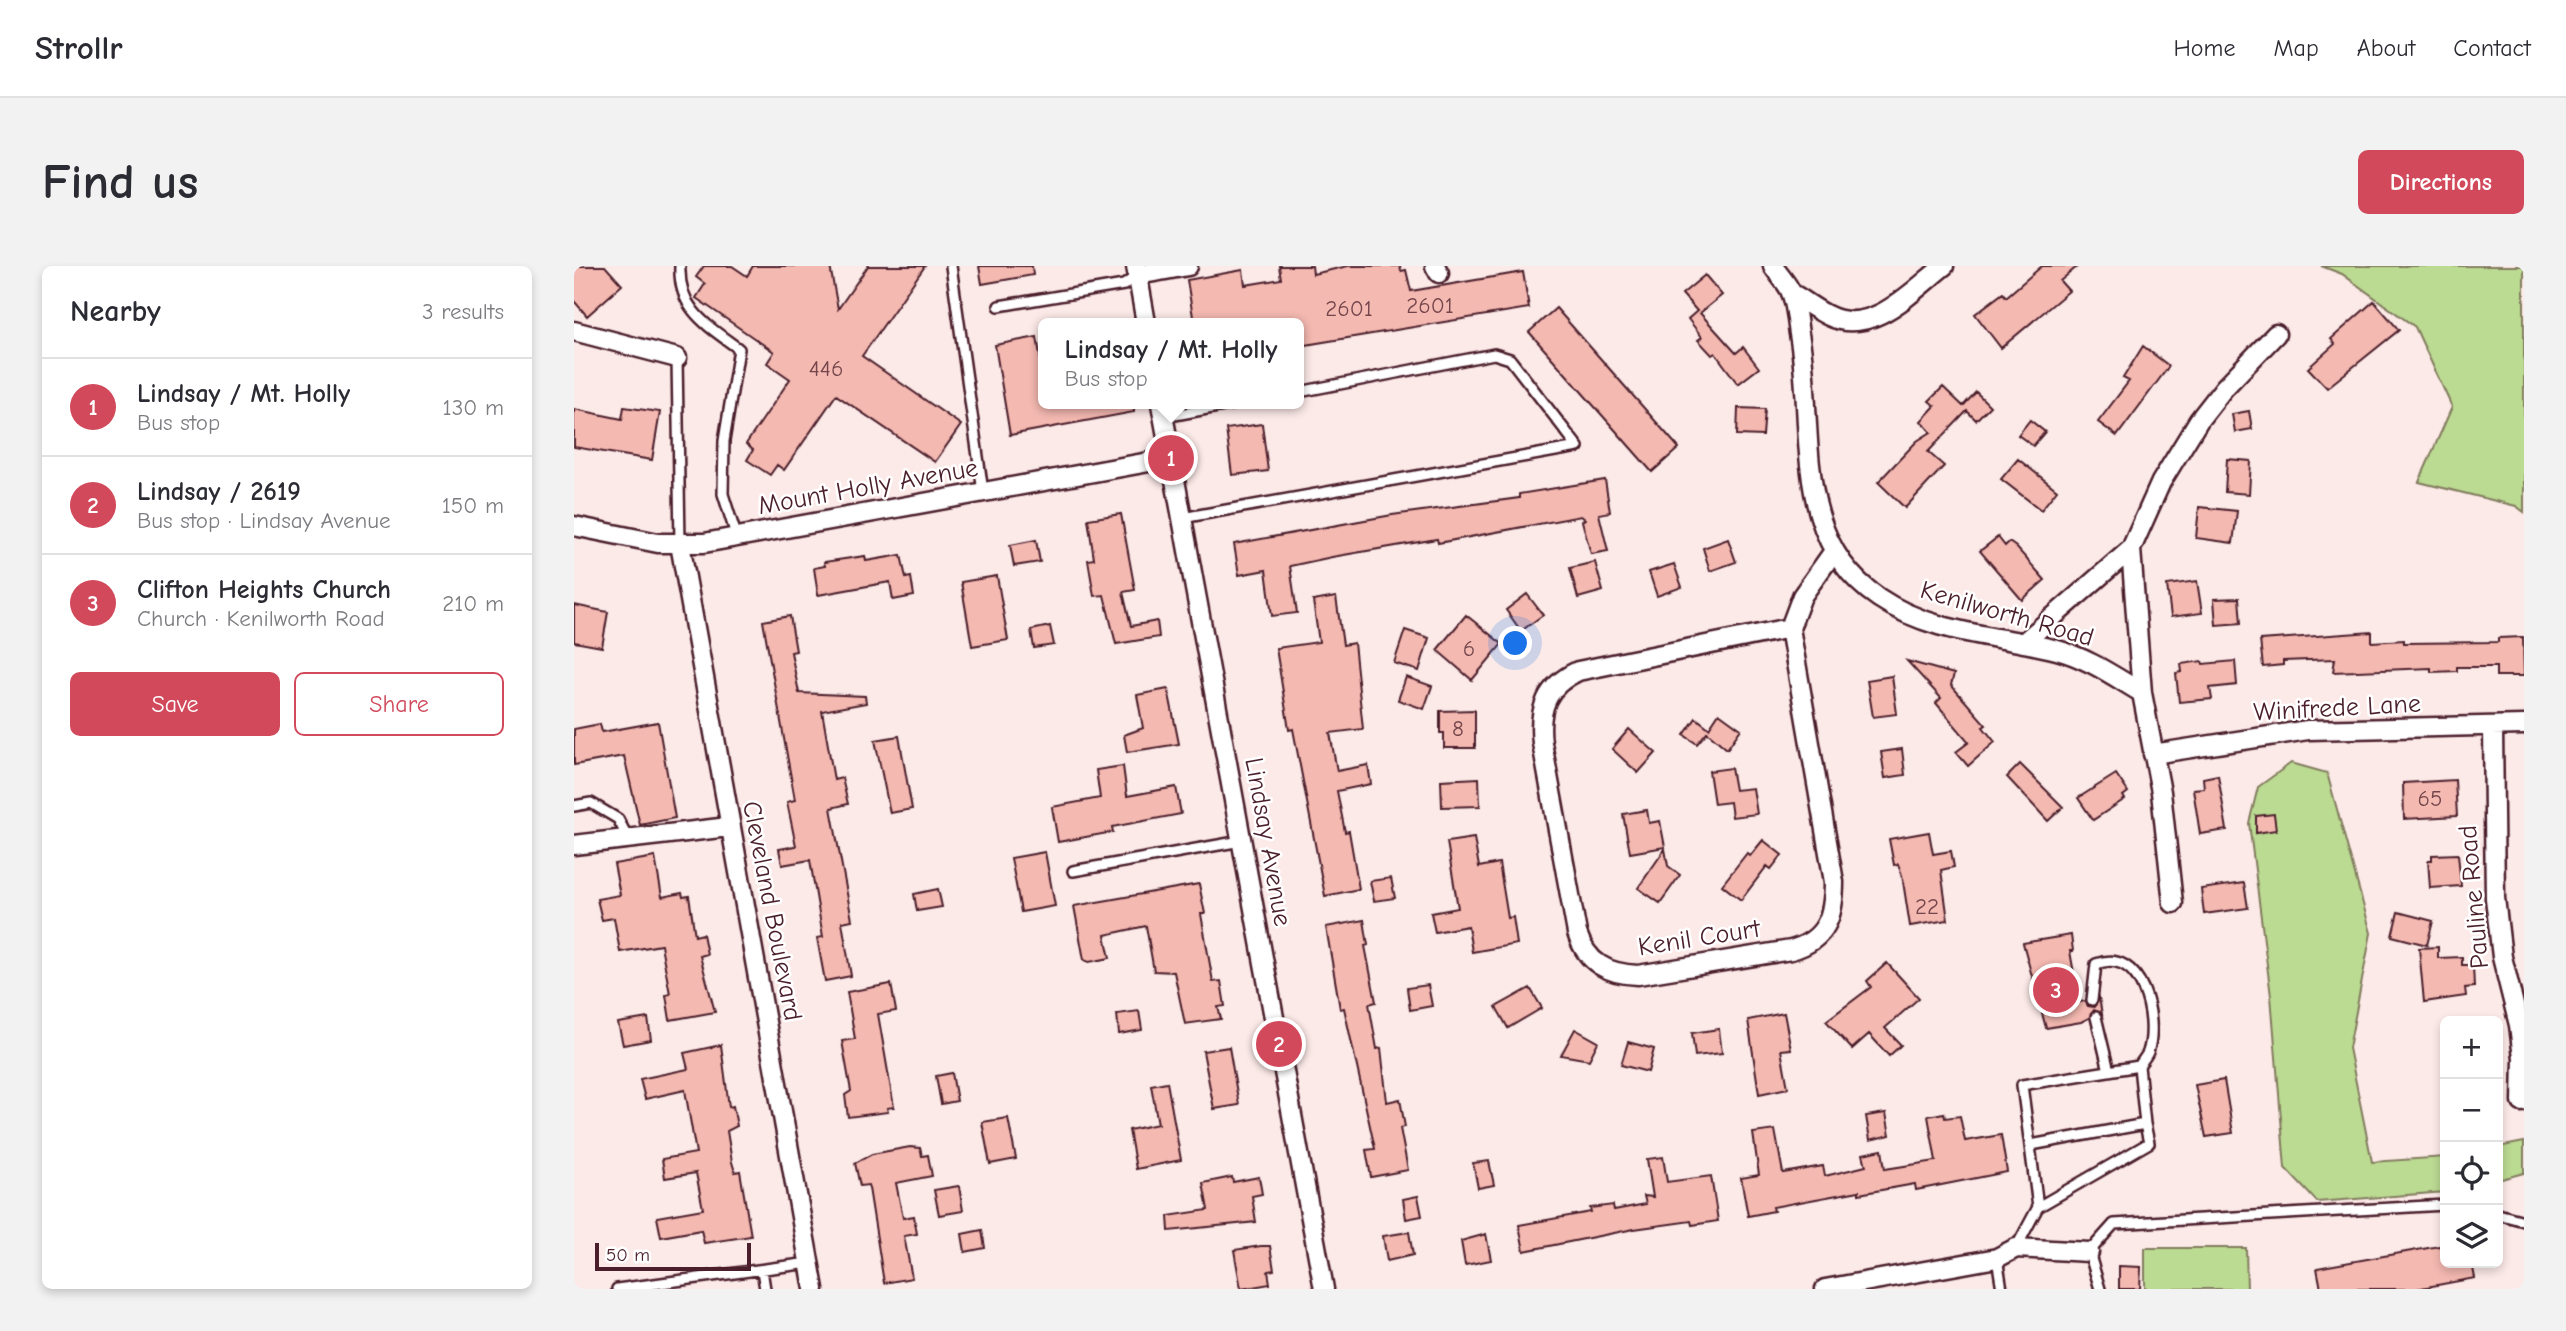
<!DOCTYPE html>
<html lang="en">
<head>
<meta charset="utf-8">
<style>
	:root { --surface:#fff; --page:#f2f2f3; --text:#2b2b33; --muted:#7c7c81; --line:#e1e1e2; --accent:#d1495b }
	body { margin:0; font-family:"Comic Neue",sans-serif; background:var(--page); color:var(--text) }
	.controls { position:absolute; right:21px; bottom:21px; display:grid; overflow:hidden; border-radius:10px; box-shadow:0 4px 10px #0003 }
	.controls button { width:63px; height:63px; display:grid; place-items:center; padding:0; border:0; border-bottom:2px solid var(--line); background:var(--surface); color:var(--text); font:35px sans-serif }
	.scale { position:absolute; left:21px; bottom:18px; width:156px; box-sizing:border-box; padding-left:7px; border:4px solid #4a1f2b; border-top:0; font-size:19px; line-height:24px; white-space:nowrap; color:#4a1f2b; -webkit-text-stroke:5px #fff; paint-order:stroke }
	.you { position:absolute; left:942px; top:378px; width:24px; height:24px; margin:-18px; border:5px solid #fff; border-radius:50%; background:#1a73e8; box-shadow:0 0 0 10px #1a73e833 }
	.badge { display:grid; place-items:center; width:46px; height:46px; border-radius:50%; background:var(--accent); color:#fff; font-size:23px; font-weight:700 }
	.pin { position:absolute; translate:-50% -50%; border:4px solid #fff; box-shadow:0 2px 7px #0006 }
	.popup { position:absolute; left:464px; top:52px; width:266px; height:91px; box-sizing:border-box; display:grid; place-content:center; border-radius:10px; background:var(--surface); filter:drop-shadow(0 2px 5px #0005); font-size:23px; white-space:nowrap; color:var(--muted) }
	.popup b { font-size:26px; color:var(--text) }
	.popup::after { content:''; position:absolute; left:50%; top:100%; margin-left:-14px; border:14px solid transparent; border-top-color:var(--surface) }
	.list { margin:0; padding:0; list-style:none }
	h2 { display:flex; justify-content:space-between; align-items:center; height:91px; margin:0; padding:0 28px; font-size:30px }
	h2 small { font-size:23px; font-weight:400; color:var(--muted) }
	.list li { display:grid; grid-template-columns:46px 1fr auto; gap:21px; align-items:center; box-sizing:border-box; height:98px; padding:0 28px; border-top:2px solid var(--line) }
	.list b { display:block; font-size:26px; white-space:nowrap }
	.list p { margin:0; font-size:23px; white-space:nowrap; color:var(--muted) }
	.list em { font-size:23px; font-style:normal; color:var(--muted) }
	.actions { display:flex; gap:14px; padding:21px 28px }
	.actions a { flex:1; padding:16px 0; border:2px solid var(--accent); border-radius:10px; text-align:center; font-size:24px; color:var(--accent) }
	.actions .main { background:var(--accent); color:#fff }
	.icon { flex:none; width:38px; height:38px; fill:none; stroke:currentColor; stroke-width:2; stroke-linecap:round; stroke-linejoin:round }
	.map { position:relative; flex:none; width:1950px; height:1023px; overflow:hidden; border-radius:10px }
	header { display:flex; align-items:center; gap:42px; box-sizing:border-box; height:98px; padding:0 35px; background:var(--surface); border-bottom:2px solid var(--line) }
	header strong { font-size:33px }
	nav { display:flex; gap:38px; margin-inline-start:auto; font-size:24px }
	.intro { display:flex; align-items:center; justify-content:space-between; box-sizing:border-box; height:168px; padding:0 42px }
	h1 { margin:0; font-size:49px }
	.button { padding:18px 32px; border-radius:10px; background:var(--accent); color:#fff; font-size:24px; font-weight:700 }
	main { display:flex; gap:42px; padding:0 42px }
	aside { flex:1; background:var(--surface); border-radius:10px; box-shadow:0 4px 10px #0003 }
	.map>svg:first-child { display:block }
</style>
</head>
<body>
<header>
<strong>Strollr</strong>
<nav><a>Home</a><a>Map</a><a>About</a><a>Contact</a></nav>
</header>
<div class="intro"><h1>Find us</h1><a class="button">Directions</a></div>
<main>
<aside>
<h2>Nearby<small>3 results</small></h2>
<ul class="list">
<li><span class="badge">1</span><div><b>Lindsay / Mt. Holly</b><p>Bus stop</p></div><em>130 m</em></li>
<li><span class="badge">2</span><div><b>Lindsay / 2619</b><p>Bus stop · Lindsay Avenue</p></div><em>150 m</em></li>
<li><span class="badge">3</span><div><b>Clifton Heights Church</b><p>Church · Kenilworth Road</p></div><em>210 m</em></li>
</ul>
<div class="actions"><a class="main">Save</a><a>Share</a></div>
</aside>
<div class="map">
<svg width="1950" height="1023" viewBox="0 0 1950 1023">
	<rect width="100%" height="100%" fill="#fceae8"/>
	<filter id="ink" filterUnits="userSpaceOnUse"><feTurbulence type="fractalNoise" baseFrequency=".0143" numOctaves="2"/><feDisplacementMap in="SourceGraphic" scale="14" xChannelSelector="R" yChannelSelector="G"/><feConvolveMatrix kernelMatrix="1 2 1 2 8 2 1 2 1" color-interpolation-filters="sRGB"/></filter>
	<g filter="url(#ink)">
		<path fill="#bbda92" stroke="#827c5e" stroke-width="2" d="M1747 0H1950V246L1942 240 1845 216 1878 141 1841 61 1768 8Z
			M1717 497 1753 507 1797 667 1775 782 1798 896 1871 891V926L1743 936 1711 902 1697 730 1675 557 1684 521Z
			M1950 876V907L1924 914V881Z
			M1571 982H1672L1673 1023H1571Z"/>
		<path fill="#f4b9b1" stroke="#4a1f2b" stroke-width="2" d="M0 0H31L48 19 13 50 0 35Z
			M130 0H158L173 10 179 0H256L264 43 294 0H351L288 90 387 159 361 196 262 129 210 204 203 199 196 209 173 194 179 184 172 178 216 113 193 97 200 86 122 32 131 18 122 11Z
			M405 0H458L459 9 408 18Z
			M705 0H738L739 8 774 0H826L827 5 832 4 837 25 949 6 955 42 725 80V57H620L613 14 669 4 671 19 707 13Z
			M1468 0H1504L1486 15 1495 25 1427 82 1401 48 1429 27 1432 31Z
			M1131 9 1148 29 1126 47 1162 87 1169 81 1185 102 1164 118 1141 87 1138 89 1124 74 1128 71 1114 53 1123 45 1108 28Z
			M1800 35 1825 64 1753 122 1734 102 1761 78 1757 73Z
			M982 42 1105 182 1078 206 955 66Z
			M463 71 469 107V138H560V146L436 169 421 79Z
			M1569 80 1595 100 1543 170 1524 156 1555 115 1549 112Z
			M1369 121 1389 140 1402 126 1416 140 1402 154 1393 145 1354 186 1370 200 1331 242 1304 216 1343 175 1357 166 1347 155 1361 140 1355 135Z
			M50 141 86 146 78 194 0 181V143L48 153Z
			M1164 142 1191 143 1189 170 1163 169Z
			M1675 145 1678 163 1661 166 1658 148Z
			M1456 154 1471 166 1459 180 1444 169Z
			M688 158 694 205 658 209 652 163Z
			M1444 193 1483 224 1467 244 1427 213Z
			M1653 193 1677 195 1675 228 1651 226Z
			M1031 214 1036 246 1025 248 1034 285 1017 288 1008 255 1011 253 1007 250 864 277 863 273 758 291 716 300 723 347 698 350 692 304 665 309 660 278 818 249 945 232V228Z
			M1625 241 1663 245 1659 277 1622 272Z
			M547 248 561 324 549 326 557 360 583 355 585 371 542 378 530 329 520 330 514 294 520 293 514 253Z
			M1424 271 1431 280 1435 276 1442 281 1471 314 1448 334 1406 285Z
			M1154 273 1162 296 1136 305 1129 282Z
			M462 274 466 296 440 300 436 279Z
			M327 289 332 312 337 311 340 330 319 334 316 316 244 329 240 302 251 300 250 296 291 290 292 295Z
			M1021 296 1029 325 1004 332 996 302Z
			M1100 298 1108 321 1083 330 1075 306Z
			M423 310 434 374 398 380 387 316Z
			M1623 315 1628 347 1597 351 1593 319Z
			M953 328 969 349 947 365 932 344Z
			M762 331 769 379 780 377 789 463 756 467 763 505 794 499 797 518 763 525 771 566 775 565 785 623 751 630 719 463 715 464 702 382 745 376 739 335Z
			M1665 332 1667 357 1642 359 1640 333Z
			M0 339 34 346 28 381 0 376Z
			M892 349 928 378 898 414 863 384Z
			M216 350 222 385 217 386 225 427 291 430 292 437 248 445 260 514 268 512 274 538 257 542 278 654 268 656 277 710 251 715 243 672 249 671 236 594 208 599 205 583 222 580 213 536 221 534 189 355Z
			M476 360 480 379 460 382 457 364Z
			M831 364 855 372 845 405 820 397Z
			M1798 366V376L1830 374V377L1924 376V372L1949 371 1950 410H1922V401H1883V405L1857 406V402L1759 406 1761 393 1709 395V399L1689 401 1686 374Z
			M1333 395 1380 408 1377 419 1412 459 1409 461 1421 476 1394 500 1382 486 1395 476 1362 437 1367 432Z
			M1628 395 1629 398 1661 395 1663 419 1636 422 1638 433 1605 436 1602 407 1608 406 1607 398Z
			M1318 410 1323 448 1299 451 1293 414Z
			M832 411 858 420 850 443 824 434Z
			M594 423 605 478 553 486 550 469 569 462 563 429Z
			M901 444V482H870V467H866V445Z
			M1145 447 1167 463 1153 483 1133 466 1123 478 1110 469 1122 452 1135 462Z
			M84 456 101 552 66 559 50 490 0 499V463L26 458 28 466Z
			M1055 463 1082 487 1064 507 1038 483Z
			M325 470 338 543 316 547 301 474Z
			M1328 483 1331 509 1311 512 1307 486Z
			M1446 498 1489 541 1474 555 1433 511Z
			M549 500 553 530 602 521 607 548 538 561 539 566 484 576 478 541 526 532 522 504Z
			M1157 502 1161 524 1179 522 1183 548 1158 551 1156 536 1140 538 1135 505Z
			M1542 508 1554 526 1549 530 1551 533 1519 554 1504 532Z
			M1644 509 1653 564 1626 568 1619 523 1630 522 1629 512Z
			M905 512 906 540 868 541 867 514Z
			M1881 514 1883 550 1830 553 1829 517Z
			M1073 544 1075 557 1086 555 1091 581 1056 587 1049 548Z
			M1700 548 1702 564 1682 567V550Z
			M1355 566 1359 588 1377 585 1380 601 1367 604 1374 654 1336 660 1328 609 1324 598 1320 599 1315 573Z
			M900 572 905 601 925 597 934 652 939 651 943 678 898 686 894 660 861 666 857 647 884 642 873 576Z
			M1189 574 1208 589 1197 603 1193 600 1167 634 1148 619 1173 587 1176 590Z
			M1091 583 1094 600 1106 609 1086 637 1064 622Z
			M471 586 481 640 447 646 437 592Z
			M1884 588 1887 620 1856 622 1854 594H1858V589Z
			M81 591 88 631 108 627 109 631 115 630 121 670 129 668 133 688 126 690 141 746 96 754 92 729 96 728 87 679 46 686 40 652 28 654 23 633 46 629 40 598Z
			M817 612 821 632 800 635 796 615Z
			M1670 617 1674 642 1630 648 1627 623Z
			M625 618 631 648H627L639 716 647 715 651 740 644 741 647 753 611 758 600 706 580 705 572 660 531 669 536 692 515 696 510 694 500 640Z
			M364 623 368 641 343 645 340 628Z
			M1824 646 1859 655 1853 679 1818 670Z
			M790 654 794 679 791 680 802 736 795 738 803 783 807 782 813 836 826 833 831 861 826 862 834 904 797 911 792 884 801 883 770 742 766 743 752 661Z
			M1497 669 1499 685H1496L1505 736 1511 735 1514 740 1520 741 1525 732 1528 748 1520 744 1515 752 1507 756 1472 762 1449 677Z
			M1864 681V692L1888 691V699H1899L1900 721 1891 722 1892 730 1850 736 1845 682Z
			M1313 697 1345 732 1311 762 1327 779 1315 790 1295 768 1278 783 1252 755 1297 721 1293 715Z
			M317 718 322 745 304 748 320 841 313 842 314 846 274 851 271 829 277 825 268 775 281 773 273 726Z
			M854 719 858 740 836 744 833 722Z
			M956 722 968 742 934 762 922 741Z
			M565 745 568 764 545 768 543 748Z
			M1210 747 1217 783 1207 784 1214 822 1185 828 1174 754Z
			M74 752 77 774 49 779 44 757Z
			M1001 763 1024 776 1015 794 987 789Z
			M1145 763 1148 787 1121 790 1118 767Z
			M1054 776 1080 783 1074 806 1047 799Z
			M147 779 155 841 159 840 163 860 153 865 158 896 161 906 166 905 177 970 130 977 127 964 87 971 83 951 129 943 122 907 91 912 88 893 122 887 111 824 71 833 66 813 114 803 110 787Z
			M655 781 665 839 640 843 629 785Z
			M378 807 383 835 367 838 362 810Z
			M1650 814 1659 867 1632 871 1621 819Z
			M593 816 607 894 562 903 555 864 584 858 577 819Z
			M1312 847 1316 869 1296 874 1292 850Z
			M1370 847 1371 852 1386 850 1391 875 1427 869 1433 906 1342 924 1341 918 1285 928V925L1199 941 1200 945 1174 950 1167 912 1185 909 1179 867 1201 864 1209 907 1249 900 1251 910 1292 900 1289 888 1308 884 1311 903 1362 895 1354 850Z
			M434 852 442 893 416 898 408 856Z
			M336 881 346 882 348 890 354 889 358 910 322 917 329 952 340 950 343 968 330 970 338 1012 310 1017 295 922 294 919 286 920 281 897 298 888Z
			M1089 891 1093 916 1137 910 1144 955 1118 959 1117 955 1060 963 950 985 945 959 1017 946 1016 942 1039 939 1040 944 1072 938 1070 930 1079 931 1073 893Z
			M915 895 920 919 904 922 899 897Z
			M658 911 659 916 685 911 688 928 678 930 682 956 595 965 594 950 634 944 629 917Z
			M385 920 389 945 365 949 360 924Z
			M844 930 848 950 832 953 829 933Z
			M408 964 411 982 391 986 388 968Z
			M835 966 839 989 813 995 809 970Z
			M912 968 917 994 891 999 887 975Z
			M1871 979V997H1898L1901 1012 1842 1023H1747L1743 1002Z
			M687 980H696L700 1004 694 1005 696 1018 667 1023 660 984Z
			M1545 1000 1567 1001 1566 1023H1545Z"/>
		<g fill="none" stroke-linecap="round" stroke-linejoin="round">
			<g stroke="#4a1f2b" stroke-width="14">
				<path id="service" d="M106 0C104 44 133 59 165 83L150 175 149 228 163 272
					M377 0 409 226
					M425 40 550 19 564 9
					M103 92 106 278
					M590 151 660 138
					M608 252 1004 181 936 93 920 88 725 126
					M0 540 17 537 44 553 54 572
					M499 605 667 575
					M1518 734 1522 698C1568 680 1585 753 1574 786 1572 791 1567 796 1565 800
					M1522 751 1535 805
					M1464 941 1575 877 1571 858
					M1924 948 1950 955
					M1442 982 1464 941 1448 819 1565 800 1571 858 1457 879
					M1423 992 1428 1023
					M188 1004 191 1023
					M43 1023 235 997
					M1526 1023 1515 986 1540 958 1871 939"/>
			</g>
			<g stroke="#4a1f2b" stroke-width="23">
				<path id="minor" d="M562 0 572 57
					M861 0 865 7
					M1199 0C1204 8 1213 17 1217 26 1222 38 1223 55 1225 68 1242 160 1215 272 1305 332 1358 368 1423 369 1483 384 1514 392 1541 411 1568 427L1587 526 1599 637
					M564 9 614 0
					M1217 27C1230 34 1242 44 1255 50 1298 71 1339 24 1370 0
					M0 65 103 92
					M587 138 750 1023
					M0 260 84 277H130L597 192
					M106 278 240 1023
					M1216 362 1260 616C1260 649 1253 674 1217 684L1064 709C1033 708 1013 697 1003 667L968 477C964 443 972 420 1004 405Z
					M1216 362 1228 330 1260 285
					M1449 377 1557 283
					M1568 427 1557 283 1587 216 1625 154 1650 122 1702 68
					M1919 462 1921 632 1928 691 1945 759 1949 792 1948 836
					M1579 488 1734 464 1950 459
					M0 579 155 561
					M1251 1023 1423 992 1442 982 1515 986"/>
			</g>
			<use href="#service" stroke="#fff" stroke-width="9"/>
			<use href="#minor" stroke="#fff" stroke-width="18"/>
		</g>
	</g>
	<g text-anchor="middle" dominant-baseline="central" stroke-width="5" stroke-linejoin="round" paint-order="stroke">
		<g font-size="23" fill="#74464c">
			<text x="856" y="39">2601</text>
			<text x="775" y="42">2601</text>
			<text x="252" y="102">446</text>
			<text x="895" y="382">6</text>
			<text x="884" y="462">8</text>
			<text x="1856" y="532">65</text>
			<text x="1353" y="640">22</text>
		</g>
		<g font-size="26" fill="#4a1f2b" stroke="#fff">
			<text transform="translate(294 221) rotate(-10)">Mount Holly Avenue</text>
			<text transform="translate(1433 348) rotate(16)">Kenilworth Road</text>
			<text transform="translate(1763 442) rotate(-3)">Winifrede Lane</text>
			<text transform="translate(694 576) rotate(80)">Lindsay Avenue</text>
			<text transform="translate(1900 631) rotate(-95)">Pauline Road</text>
			<text transform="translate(198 645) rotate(79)">Cleveland Boulevard</text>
			<text transform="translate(1125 672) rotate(-9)">Kenil Court</text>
		</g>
	</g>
</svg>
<div class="controls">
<button>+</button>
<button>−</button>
<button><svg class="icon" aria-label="locate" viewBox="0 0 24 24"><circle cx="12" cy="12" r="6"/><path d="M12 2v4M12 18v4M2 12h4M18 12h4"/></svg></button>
<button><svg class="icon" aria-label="layers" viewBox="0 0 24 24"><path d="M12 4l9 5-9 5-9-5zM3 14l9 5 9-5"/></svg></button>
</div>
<div class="scale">50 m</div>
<div class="you"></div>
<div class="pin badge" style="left:597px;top:192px">1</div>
<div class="popup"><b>Lindsay / Mt. Holly</b>Bus stop</div>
<div class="pin badge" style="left:705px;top:778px">2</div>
<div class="pin badge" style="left:1482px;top:724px">3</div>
</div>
</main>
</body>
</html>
